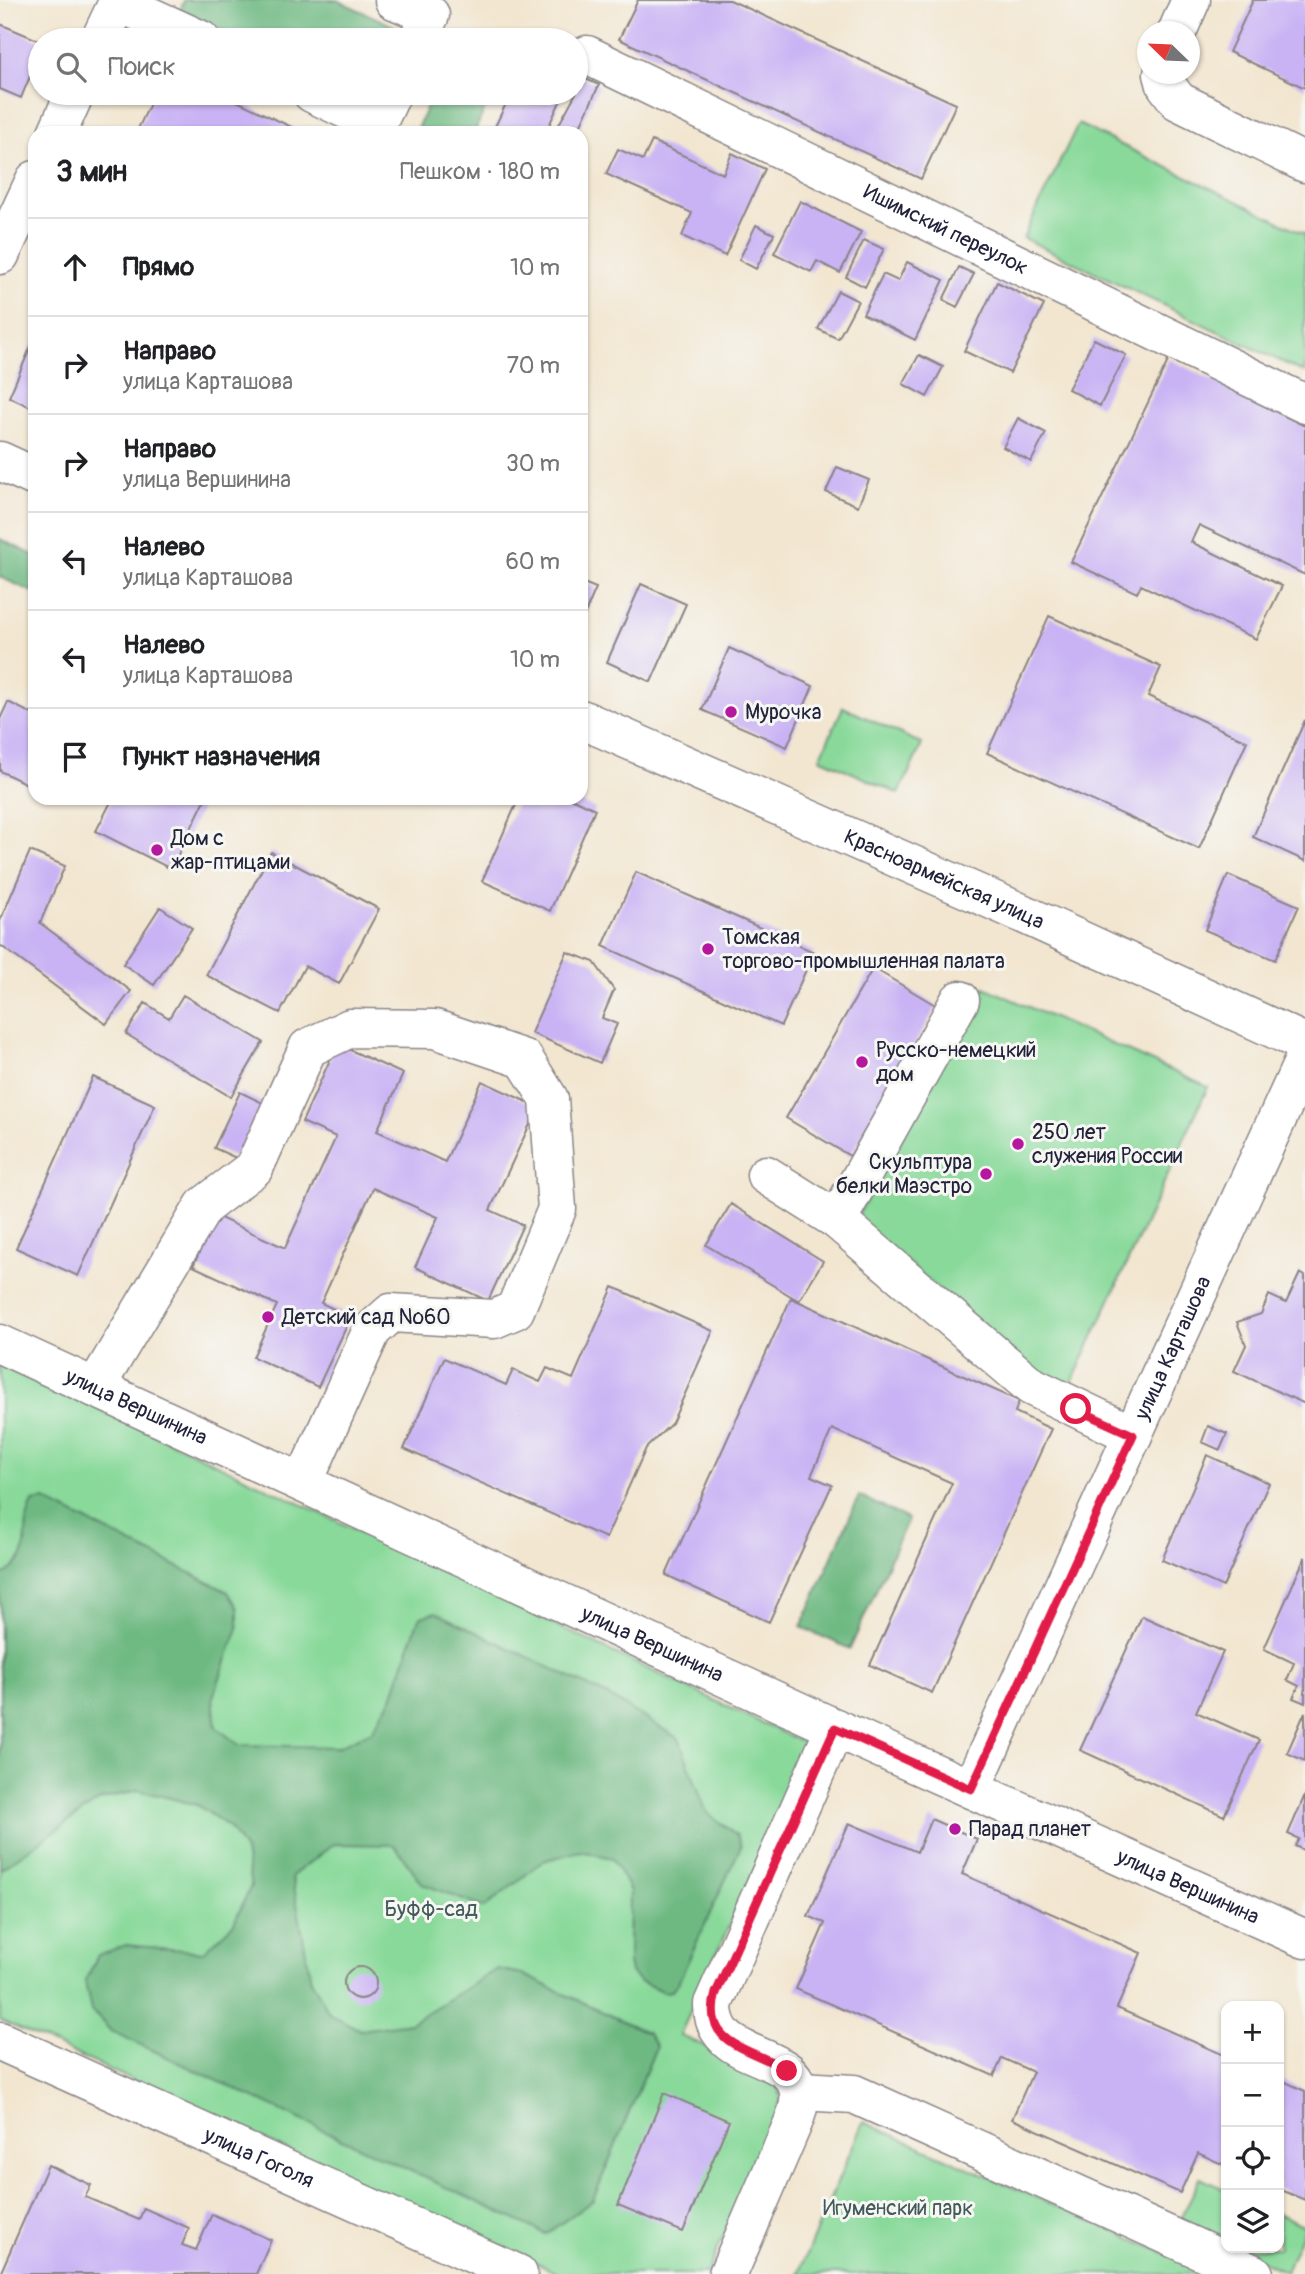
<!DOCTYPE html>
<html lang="ru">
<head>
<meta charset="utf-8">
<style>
	:root { --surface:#fff; --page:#f2f2f2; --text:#202124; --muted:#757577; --line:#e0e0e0 }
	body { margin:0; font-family:Pangolin,sans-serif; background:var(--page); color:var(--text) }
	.controls { position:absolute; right:21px; bottom:21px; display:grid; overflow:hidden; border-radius:14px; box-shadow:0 2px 5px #0004 }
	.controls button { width:63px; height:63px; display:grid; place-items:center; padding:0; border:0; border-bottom:2px solid var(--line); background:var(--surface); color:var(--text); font:35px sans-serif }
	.compass { position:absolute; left:1137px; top:21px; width:63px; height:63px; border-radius:50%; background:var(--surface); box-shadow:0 2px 5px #0004; rotate:293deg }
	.stop { position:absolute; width:21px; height:21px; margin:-16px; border:5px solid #e11d48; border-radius:50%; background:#fff }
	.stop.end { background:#e11d48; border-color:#fff; box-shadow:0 2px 7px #0008 }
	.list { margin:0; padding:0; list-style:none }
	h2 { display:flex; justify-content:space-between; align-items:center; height:91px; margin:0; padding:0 28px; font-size:30px }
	h2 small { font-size:23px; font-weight:400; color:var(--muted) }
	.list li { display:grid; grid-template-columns:46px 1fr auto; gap:21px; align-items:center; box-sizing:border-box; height:98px; padding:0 28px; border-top:2px solid var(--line) }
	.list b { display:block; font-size:26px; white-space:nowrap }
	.list p { margin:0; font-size:23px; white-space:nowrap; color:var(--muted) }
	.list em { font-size:23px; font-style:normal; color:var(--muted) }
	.icon { flex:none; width:38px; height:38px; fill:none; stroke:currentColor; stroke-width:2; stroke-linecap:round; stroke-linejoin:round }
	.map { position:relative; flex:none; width:1305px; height:2274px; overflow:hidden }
	.search { position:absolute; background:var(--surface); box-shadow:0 2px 5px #0004; left:28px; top:28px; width:560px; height:77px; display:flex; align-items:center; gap:18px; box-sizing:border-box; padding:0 24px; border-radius:38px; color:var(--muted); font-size:26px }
	.panel { position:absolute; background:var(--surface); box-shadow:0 2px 5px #0004; left:28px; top:126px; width:560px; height:679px; border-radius:21px }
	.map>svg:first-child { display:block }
</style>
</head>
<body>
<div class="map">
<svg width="1305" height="2274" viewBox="0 0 1305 2274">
	<rect width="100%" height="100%" fill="#f6f6f2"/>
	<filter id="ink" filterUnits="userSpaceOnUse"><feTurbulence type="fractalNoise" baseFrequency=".0143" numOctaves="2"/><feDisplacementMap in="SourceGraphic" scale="14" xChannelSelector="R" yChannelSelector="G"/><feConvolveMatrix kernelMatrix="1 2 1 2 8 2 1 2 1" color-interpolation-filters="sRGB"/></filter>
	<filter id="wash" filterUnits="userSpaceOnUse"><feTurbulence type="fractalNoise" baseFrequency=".00686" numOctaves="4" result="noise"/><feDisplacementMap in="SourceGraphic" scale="28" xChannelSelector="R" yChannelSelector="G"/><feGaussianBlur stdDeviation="1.57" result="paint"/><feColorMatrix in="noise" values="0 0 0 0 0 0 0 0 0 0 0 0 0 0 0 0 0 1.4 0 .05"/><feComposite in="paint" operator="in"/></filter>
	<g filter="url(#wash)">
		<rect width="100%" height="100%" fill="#f2e6d0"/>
		<path fill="#88d99a" stroke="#557e6a" stroke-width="2" d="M1078 124 1305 234V373L1023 238Z
			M843 707 922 744 899 794 820 758Z
			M984 987 1208 1087 1069 1389 1036 1373 856 1219Z
			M0 1361 802 1742 806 1748 805 1756 680 2035C705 2048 764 2065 778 2088 783 2097 779 2107 776 2115L707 2274H560L0 2020Z
			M863 2122 1213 2274H798Z
			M1200 2178 1226 2190V2245L1179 2223Z
			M1279 2214 1305 2226 1286 2272 1233 2248H1279Z"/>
		<path fill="#6eb982" stroke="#486e5e" stroke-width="2" d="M184 0H337L405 31 401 40H244L180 11Z
			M433 93H492L474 133H415Z
			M0 539 35 556V593L0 577Z
			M859 1496 908 1519 850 1649 801 1627Z
			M45 1500 228 1592 238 1608V1628L213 1697 216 1727 239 1745 337 1747 372 1731 392 1698 419 1618 435 1612 610 1697 679 1739 707 1813 737 1835 741 1846 678 1983 672 1991 664 1992 639 1981 631 1973 629 1962 630 1891 612 1858 580 1851 543 1861 484 1908 423 1884 394 1845 334 1844 292 1876 311 1980 330 2014 360 2030 410 2023 497 1969 522 1974 648 2033 656 2047 593 2200 546 2234 111 2031 91 2010 85 1982 98 1955 126 1945 204 1952 234 1923 251 1886 245 1851 229 1827 197 1805 138 1790 100 1800 0 1869V1576C38 1559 18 1530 33 1502Z"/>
		<g id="blocks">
			<path fill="#c9b3f4" d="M638 0H730L956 104 921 179 619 39Z
				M1253 0H1305V88L1229 52Z
				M0 24 40 41V52L21 98 0 89Z
				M581 77 599 85 577 133H569L557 128 576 93Z
				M155 93H220L304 133H136Z
				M511 93H564L546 132 537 128 534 133H492Z
				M652 141 723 174 732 153 765 169 725 256 682 236 692 213 606 174 618 149 643 160Z
				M800 201 861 232 840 273 817 261 811 272 774 253Z
				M756 225 774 234 756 269 739 260Z
				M864 240 884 249 865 287 846 277Z
				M907 262 944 280 915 340 863 314 883 274 898 281Z
				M959 267 974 274 957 307 943 300Z
				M997 282 1044 305 1010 373 964 351Z
				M838 291 858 301 838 339 818 329Z
				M35 337V409L9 397Z
				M1094 339 1126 355 1100 406 1068 389Z
				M919 355 943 367 927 397 903 384Z
				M1169 359 1305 426V575L1199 525 1191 542 1282 586 1256 639 1141 585 1137 593 1071 562Z
				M1018 418 1046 433 1031 462 1003 447Z
				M837 467 869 480 858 506 826 492Z
				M581 582 596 588 581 623Z
				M641 584 686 604 651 682 607 662Z
				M1049 616 1161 667 1148 696 1247 741 1199 849 987 753Z
				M729 648 813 686 787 747 702 710Z
				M8 702 32 714 35 708V788L0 771V719Z
				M1305 720V861L1253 837Z
				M113 798H206L171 869 96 831Z
				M519 798H571L595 809 550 911 482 881Z
				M30 851 65 866 40 923 131 991 106 1024 0 945V921Z
				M271 852 379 909 339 984 305 966 280 1013 206 975Z
				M636 872 814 952 781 1026 603 946Z
				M1228 875 1299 906 1275 960 1205 930Z
				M160 907 192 928 154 985 123 964Z
				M567 952 594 962 614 990 602 1018 617 1024 600 1063 531 1033Z
				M873 968 937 1006 850 1156 786 1118Z
				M183 995 263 1042 231 1097 126 1034 145 1003 169 1018Z
				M337 1044 403 1074 377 1131 445 1162 482 1081 538 1107 490 1210 523 1225 488 1301 415 1267 438 1217 373 1188 321 1303 351 1317 318 1387 253 1357 277 1305 193 1266 216 1216 285 1248 336 1137 302 1122Z
				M93 1077 155 1105 78 1276 16 1248Z
				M240 1092 273 1108 247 1163 214 1148Z
				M731 1204 823 1261 799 1301 706 1245Z
				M1300 1273 1305 1276V1404L1234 1371 1246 1345 1237 1322 1261 1314 1269 1295 1286 1303Z
				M613 1287 713 1331 672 1423 646 1448 606 1538 404 1449 444 1358 506 1385 513 1370 540 1382 547 1368 573 1379Z
				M791 1298 1019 1401 1015 1412 1051 1429 932 1693 870 1665 952 1483 832 1429 811 1476 832 1485 769 1622 666 1575Z
				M1208 1426 1227 1434 1220 1450 1202 1442Z
				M1207 1455 1269 1483 1223 1587 1162 1560Z
				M1305 1557V1703L1293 1698 1299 1686 1287 1680 1294 1663 1264 1649Z
				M1142 1616 1223 1652 1196 1712 1259 1740 1224 1816 1080 1750Z
				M1305 1712V1761L1287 1753Z
				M1305 1795V1851L1295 1846 1299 1839 1288 1834Z
				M931 1819 977 1839 962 1874 1141 1953 1117 2008 1226 2056V2166L1198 2153 1180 2193 1012 2119 1033 2072 1002 2058 994 2076 796 1989 825 1923 808 1916 849 1823 917 1852Z
				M344 1983a16 16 0 1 1 32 0a16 16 0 1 1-32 0Z
				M1279 2079 1305 2091V2200L1279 2189Z
				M664 2093 729 2121 683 2232 618 2205Z
				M48 2165 91 2185 85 2197 139 2220 144 2208 189 2228 182 2245 196 2250 212 2214 271 2240 256 2274H0Z"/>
		</g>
	</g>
	<g filter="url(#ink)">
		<use href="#blocks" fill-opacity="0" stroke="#8a8486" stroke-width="2"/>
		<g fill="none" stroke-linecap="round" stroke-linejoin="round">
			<g stroke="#8a8486" stroke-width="41">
				<g id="minor">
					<path d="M394 0 430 15 418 40"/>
					<path d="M118 2 201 40"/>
					<path d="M1177 32 1191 0"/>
					<path d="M100 40 119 0"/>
					<path id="s1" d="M587 55 1305 404"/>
					<path d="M1163 74 1166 85 1178 101 1305 163"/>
					<path d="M312 93 377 124 392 93"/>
					<path d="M57 133 75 93"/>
					<path d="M0 255 35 180"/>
					<path d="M960 1000 837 1220 1031 1386 1133 1435"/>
					<path d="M766 1175 837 1220"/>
					<path id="s2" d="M0 1344 835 1728 1305 1939"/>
					<path d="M95 1388 204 1206 254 1168 308 1048 350 1028 435 1029 524 1059 549 1099 557 1209 515 1310 494 1319 391 1313 372 1330 303 1483"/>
					<path id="s3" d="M971 1789 1305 1058"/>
					<path id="s4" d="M0 2041 518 2274"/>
					<path d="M800 2091 854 2094 1254 2274"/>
					<path d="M728 2274 793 2123C801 2103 804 2087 787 2071 757 2050 712 2050 713 2004L835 1728"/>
				</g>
			</g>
			<g stroke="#8a8486" stroke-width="41">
				<g id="major">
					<path d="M0 461 35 477"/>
					<path id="s5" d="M581 719 1006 906 1305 1043"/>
				</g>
			</g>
			<use href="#minor" stroke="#fff" stroke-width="38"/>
			<use href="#major" stroke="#fff" stroke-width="38"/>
		</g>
	</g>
	<g fill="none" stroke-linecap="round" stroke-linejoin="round" filter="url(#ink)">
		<path stroke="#e11d48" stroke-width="9" d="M787 2071C755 2048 700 2047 716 1993L835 1728 971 1789 1133 1435 1076 1409"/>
	</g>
	<g fill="#b5179e" stroke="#f6f6f2" stroke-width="2.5">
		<circle cx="731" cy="712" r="7"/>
		<circle cx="157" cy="850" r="7"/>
		<circle cx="708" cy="949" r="7"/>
		<circle cx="862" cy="1062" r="7"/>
		<circle cx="1018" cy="1144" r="7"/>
		<circle cx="986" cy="1174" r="7"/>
		<circle cx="268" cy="1317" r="7"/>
		<circle cx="955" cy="1829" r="7"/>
	</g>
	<g text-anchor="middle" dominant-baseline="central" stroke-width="6" stroke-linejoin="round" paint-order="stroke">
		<g font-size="21" fill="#22223b" stroke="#f6f6f2">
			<text stroke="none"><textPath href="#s1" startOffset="399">Ишимский переулок</textPath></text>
			<text stroke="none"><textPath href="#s5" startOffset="397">Красноармейская улица</textPath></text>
			<text stroke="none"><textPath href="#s3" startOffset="485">улица Карташова</textPath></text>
			<text stroke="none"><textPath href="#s2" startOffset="150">улица Вершинина</textPath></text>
			<text stroke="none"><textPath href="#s2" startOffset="718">улица Вершинина</textPath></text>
			<text stroke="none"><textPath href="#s2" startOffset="1306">улица Вершинина</textPath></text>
			<text stroke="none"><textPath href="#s4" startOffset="284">улица Гоголя</textPath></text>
		</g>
		<g font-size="21" fill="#22223b" stroke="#f6f6f2" text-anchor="start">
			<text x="745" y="712">Мурочка</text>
			<text x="171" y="838">Дом с<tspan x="171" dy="24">жар-птицами</tspan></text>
			<text x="722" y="937">Томская<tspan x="722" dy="24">торгово-промышленная палата</tspan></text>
			<text x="876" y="1050">Русско-немецкий<tspan x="876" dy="24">дом</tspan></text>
			<text x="1032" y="1132">250 лет<tspan x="1032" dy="24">служения России</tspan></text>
			<text x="972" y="1162" text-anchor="end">Скульптура<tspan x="972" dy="24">белки Маэстро</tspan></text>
			<text x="282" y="1317">Детский сад №60</text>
			<text x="969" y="1829">Парад планет</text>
		</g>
		<g font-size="21" fill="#415958" stroke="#f6f6f2">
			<text x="431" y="1909">Буфф-сад</text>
			<text x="898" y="2208">Игуменский парк</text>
		</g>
	</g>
</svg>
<div class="controls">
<button>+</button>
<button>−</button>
<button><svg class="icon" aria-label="locate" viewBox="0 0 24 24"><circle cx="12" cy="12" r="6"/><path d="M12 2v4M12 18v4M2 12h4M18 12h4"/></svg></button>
<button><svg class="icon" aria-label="layers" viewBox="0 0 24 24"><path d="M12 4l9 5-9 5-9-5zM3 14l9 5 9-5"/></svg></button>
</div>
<svg class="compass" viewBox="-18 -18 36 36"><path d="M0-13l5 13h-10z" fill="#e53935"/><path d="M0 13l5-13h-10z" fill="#757577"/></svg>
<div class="stop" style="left:1076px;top:1409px"></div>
<div class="stop end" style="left:787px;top:2071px"></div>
<div class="search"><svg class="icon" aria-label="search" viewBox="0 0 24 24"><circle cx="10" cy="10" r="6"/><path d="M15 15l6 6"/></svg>Поиск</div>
<section class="panel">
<h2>3 мин<small>Пешком · 180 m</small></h2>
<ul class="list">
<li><svg class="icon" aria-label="ahead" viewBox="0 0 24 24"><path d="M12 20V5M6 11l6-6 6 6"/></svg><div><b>Прямо</b></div><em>10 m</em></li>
<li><svg class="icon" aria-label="right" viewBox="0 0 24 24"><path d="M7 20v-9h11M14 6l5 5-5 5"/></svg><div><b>Направо</b><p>улица Карташова</p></div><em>70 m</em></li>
<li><svg class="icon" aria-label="right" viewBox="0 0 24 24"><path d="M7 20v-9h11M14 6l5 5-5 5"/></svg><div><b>Направо</b><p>улица Вершинина</p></div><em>30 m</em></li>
<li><svg class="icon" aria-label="left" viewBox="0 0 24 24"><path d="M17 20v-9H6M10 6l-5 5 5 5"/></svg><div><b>Налево</b><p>улица Карташова</p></div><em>60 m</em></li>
<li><svg class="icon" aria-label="left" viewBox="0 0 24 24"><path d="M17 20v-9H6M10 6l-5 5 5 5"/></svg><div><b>Налево</b><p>улица Карташова</p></div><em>10 m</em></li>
<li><svg class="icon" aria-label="arrive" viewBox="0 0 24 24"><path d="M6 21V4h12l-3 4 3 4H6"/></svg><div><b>Пункт назначения</b></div></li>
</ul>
</section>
</div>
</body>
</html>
